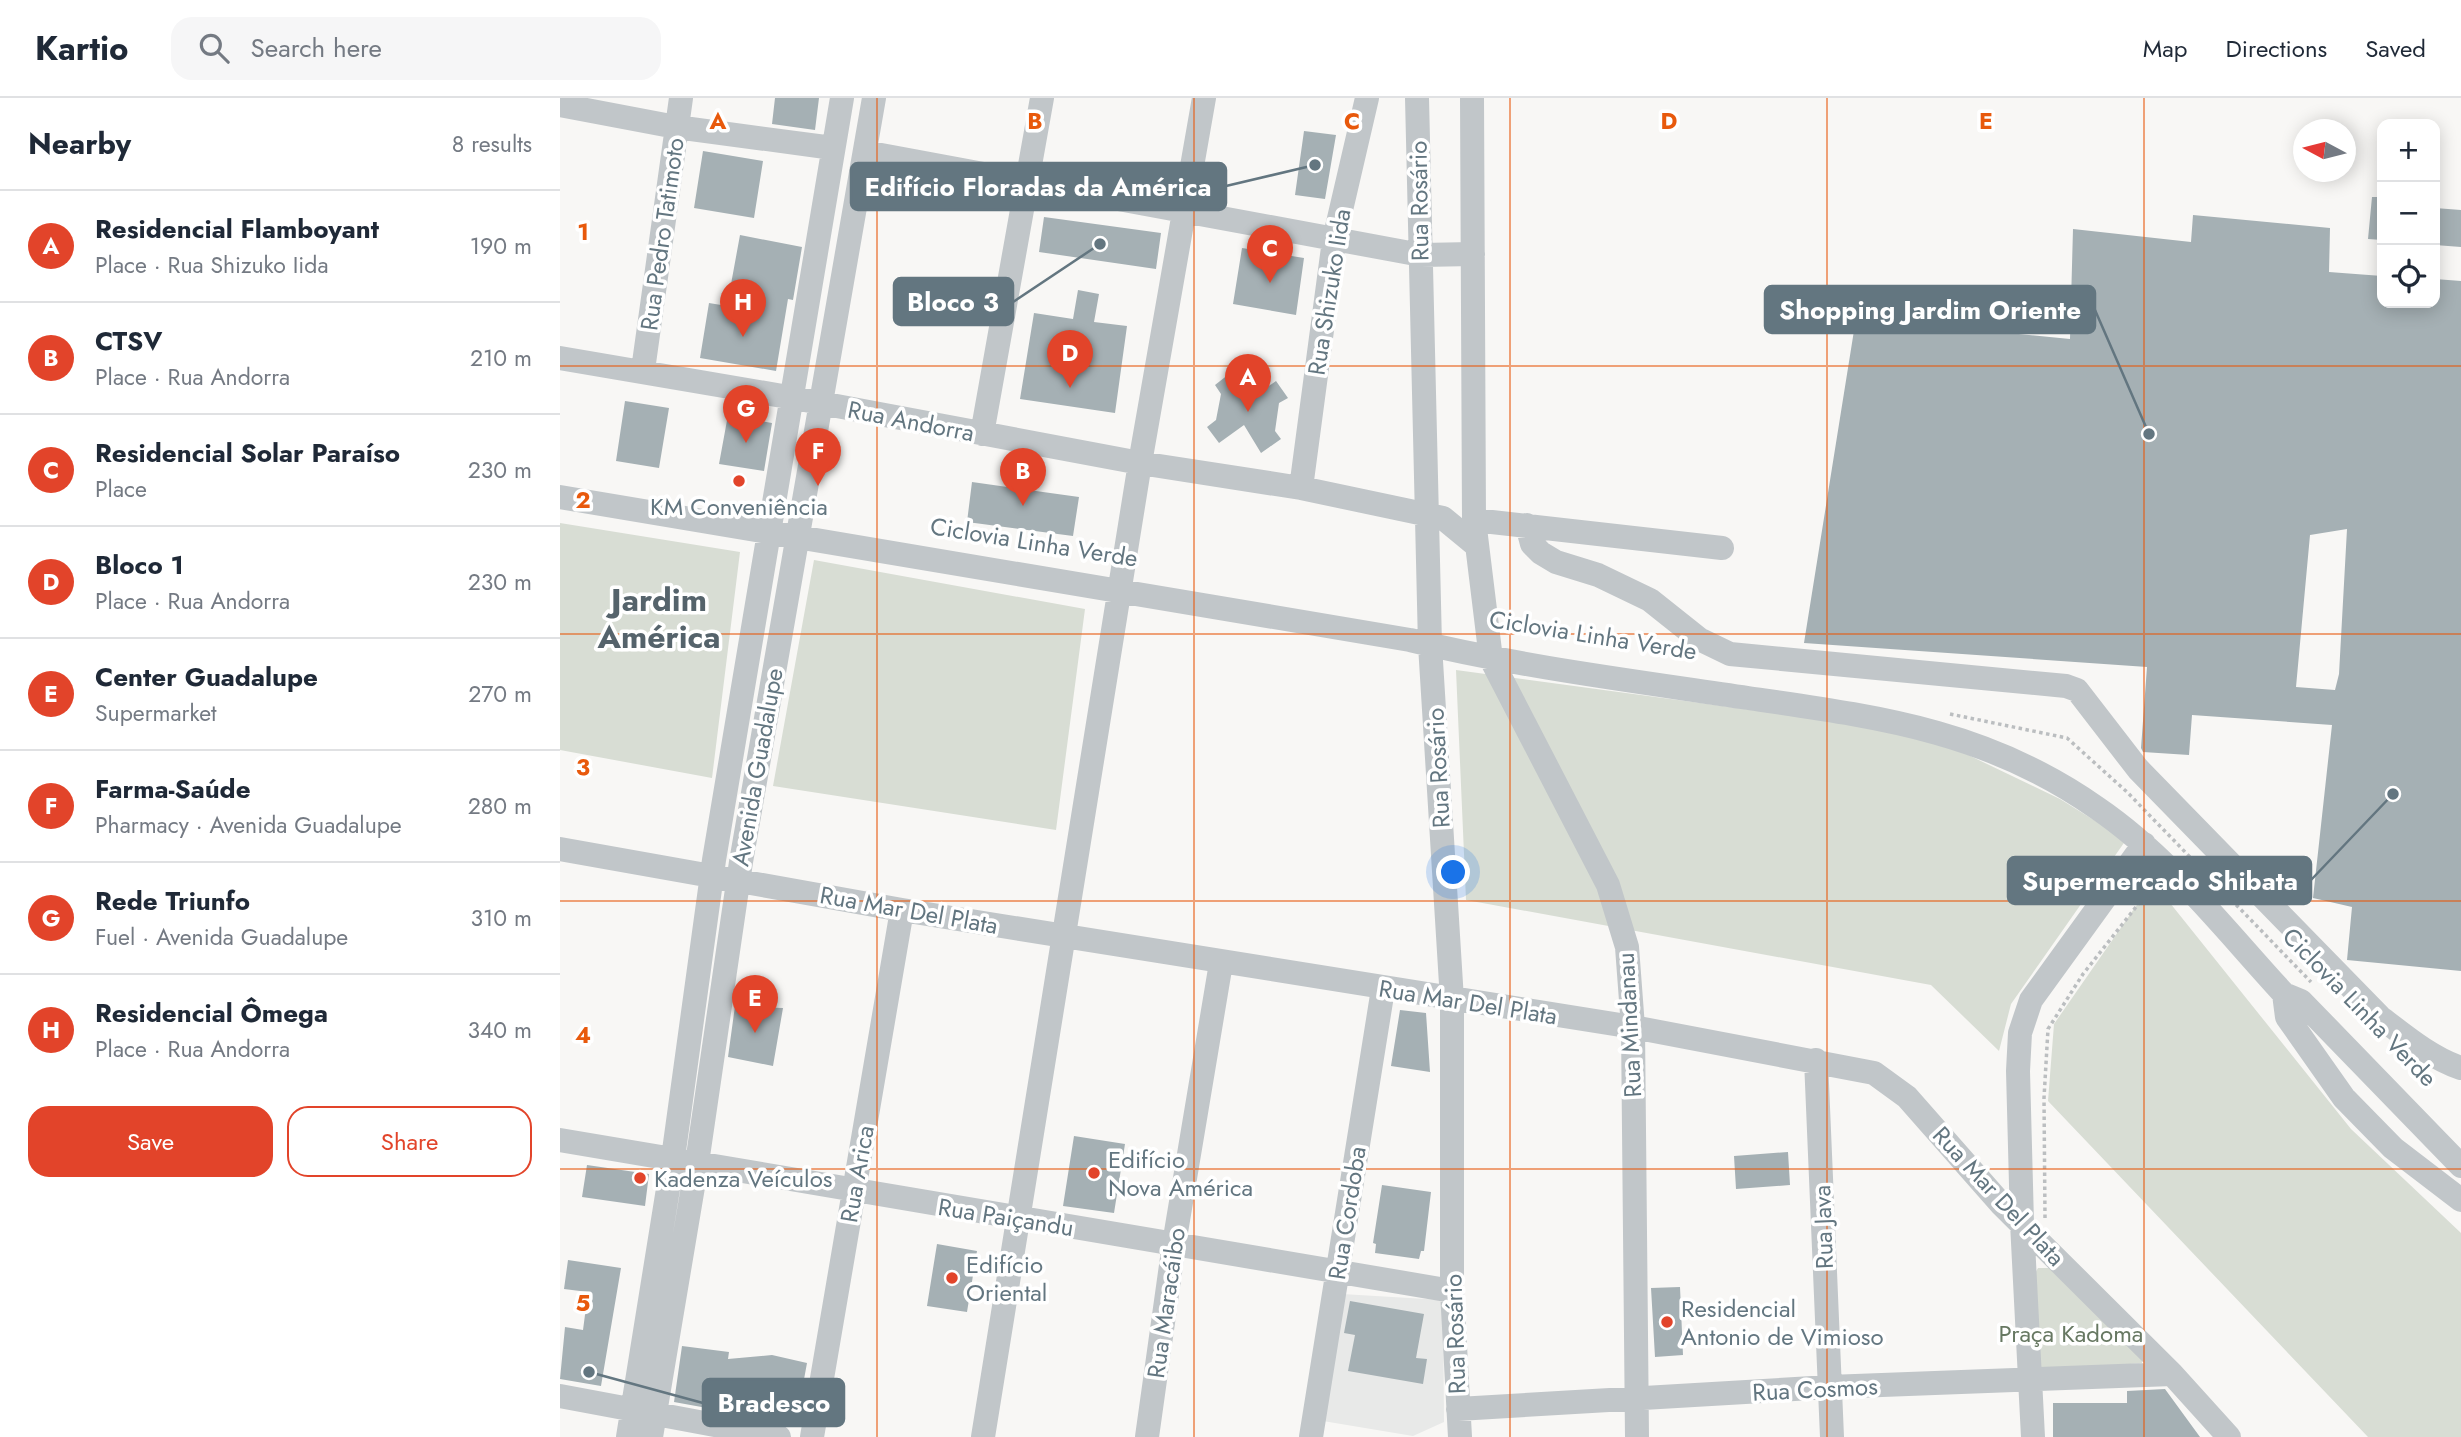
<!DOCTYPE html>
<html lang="en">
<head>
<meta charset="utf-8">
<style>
	:root { --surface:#fff; --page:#f6f6f7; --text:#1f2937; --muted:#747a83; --line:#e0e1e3; --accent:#e2442a }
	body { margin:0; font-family:Jost,sans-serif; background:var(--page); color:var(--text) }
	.controls { position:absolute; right:21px; top:21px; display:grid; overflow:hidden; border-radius:14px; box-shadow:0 4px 18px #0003 }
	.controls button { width:63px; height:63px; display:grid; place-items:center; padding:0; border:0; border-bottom:2px solid var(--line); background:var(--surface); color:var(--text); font:35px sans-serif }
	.compass { position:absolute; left:1733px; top:21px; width:63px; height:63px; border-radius:50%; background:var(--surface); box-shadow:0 4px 18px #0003; rotate:277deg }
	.you { position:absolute; left:894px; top:775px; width:24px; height:24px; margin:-18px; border:5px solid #fff; border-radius:50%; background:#1a73e8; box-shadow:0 0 0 10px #1a73e833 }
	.badge { display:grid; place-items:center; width:46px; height:46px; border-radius:50%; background:var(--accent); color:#fff; font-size:23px; font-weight:700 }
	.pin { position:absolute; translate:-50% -58px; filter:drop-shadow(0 2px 4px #0008) }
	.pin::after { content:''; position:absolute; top:37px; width:24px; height:21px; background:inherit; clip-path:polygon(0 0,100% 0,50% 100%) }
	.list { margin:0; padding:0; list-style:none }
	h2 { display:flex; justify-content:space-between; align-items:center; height:91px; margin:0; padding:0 28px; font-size:30px }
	h2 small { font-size:23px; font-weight:400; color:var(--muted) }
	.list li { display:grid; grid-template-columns:46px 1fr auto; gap:21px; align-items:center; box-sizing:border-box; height:112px; padding:0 28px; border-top:2px solid var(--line) }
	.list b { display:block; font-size:26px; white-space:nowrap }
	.list p { margin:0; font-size:23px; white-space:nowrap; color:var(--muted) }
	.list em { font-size:23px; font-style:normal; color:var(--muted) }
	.actions { display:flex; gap:14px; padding:21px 28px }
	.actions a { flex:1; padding:16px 0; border:2px solid var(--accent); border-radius:21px; text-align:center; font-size:24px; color:var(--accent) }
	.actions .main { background:var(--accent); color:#fff }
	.icon { flex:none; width:38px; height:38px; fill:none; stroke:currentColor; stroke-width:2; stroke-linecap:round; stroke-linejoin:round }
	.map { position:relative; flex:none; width:1901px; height:1339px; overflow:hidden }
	header { display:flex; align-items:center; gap:42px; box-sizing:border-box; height:98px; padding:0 35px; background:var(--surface); border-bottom:2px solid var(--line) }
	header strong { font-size:33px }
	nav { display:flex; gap:38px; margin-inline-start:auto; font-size:24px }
	.search { width:490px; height:63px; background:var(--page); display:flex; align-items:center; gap:18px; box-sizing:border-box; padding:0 24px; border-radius:21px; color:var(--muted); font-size:26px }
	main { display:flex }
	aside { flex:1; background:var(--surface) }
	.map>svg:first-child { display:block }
</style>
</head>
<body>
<header>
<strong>Kartio</strong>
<div class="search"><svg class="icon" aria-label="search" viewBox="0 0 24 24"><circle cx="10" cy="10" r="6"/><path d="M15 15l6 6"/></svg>Search here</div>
<nav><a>Map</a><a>Directions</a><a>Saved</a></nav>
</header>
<main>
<aside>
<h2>Nearby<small>8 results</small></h2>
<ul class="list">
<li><span class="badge">A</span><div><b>Residencial Flamboyant</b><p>Place · Rua Shizuko Iida</p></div><em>190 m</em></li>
<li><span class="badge">B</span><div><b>CTSV</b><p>Place · Rua Andorra</p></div><em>210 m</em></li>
<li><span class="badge">C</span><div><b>Residencial Solar Paraíso</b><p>Place</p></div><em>230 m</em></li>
<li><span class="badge">D</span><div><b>Bloco 1</b><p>Place · Rua Andorra</p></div><em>230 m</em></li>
<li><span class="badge">E</span><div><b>Center Guadalupe</b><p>Supermarket</p></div><em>270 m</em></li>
<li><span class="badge">F</span><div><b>Farma-Saúde</b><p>Pharmacy · Avenida Guadalupe</p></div><em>280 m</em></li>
<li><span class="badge">G</span><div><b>Rede Triunfo</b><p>Fuel · Avenida Guadalupe</p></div><em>310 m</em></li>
<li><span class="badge">H</span><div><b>Residencial Ômega</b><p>Place · Rua Andorra</p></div><em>340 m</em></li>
</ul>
<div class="actions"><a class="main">Save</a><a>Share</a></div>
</aside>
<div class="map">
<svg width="1901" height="1339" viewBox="0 0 1901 1339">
	<rect width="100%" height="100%" fill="#f8f7f5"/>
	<path fill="#e8e9e8" d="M782 1196 883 1202 884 1324 853 1338 763 1323Z"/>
	<path fill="#d8ddd4" d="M0 425 180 454 152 680 0 652Z
		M254 462 525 511 496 732 213 688Z
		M896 572 1311 628 1400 653 1500 701 1566 742 1451 906 1439 953 1371 887 906 802Z
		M1598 790 1791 1031 1901 1135V1339H1808L1488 1003 1494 926 1576 808Z
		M1478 1170H1489L1582 1261V1265L1479 1274 1474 1177Z"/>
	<path fill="#a5b0b4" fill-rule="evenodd" d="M215 0H259L255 32 212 26Z
		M744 33 776 37 765 101 735 97Z
		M143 53 203 63 194 120 134 110Z
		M1812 99H1822V142L1808 141Z
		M1875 110 1901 112V149L1875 147Z
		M1633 117 1770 130 1769 174 1822 178V205H1875V181L1901 183V873L1787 862 1792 809 1753 800 1772 627 1632 617 1629 657 1583 654 1581 650 1587 569 1244 545 1296 220 1510 241 1513 131 1631 144ZM1787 431 1779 576 1775 592 1736 589 1750 437Z
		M484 119 601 135 596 171 479 154Z
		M180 137 242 149 233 202 228 201 216 273 140 260 149 205 167 208Z
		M682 150 744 160 736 217 673 206Z
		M518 192 539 196 534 224 567 228 555 315 460 301 474 215 513 221Z
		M669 276 690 301 716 283 728 300 719 305 715 333 721 341 701 355 684 327 659 345 647 329 656 322 661 296 655 287Z
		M65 303 109 310 99 370 56 363Z
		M168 317 212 325 204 373 159 366Z
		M412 384 519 399 513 438 407 424Z
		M175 908 223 910 213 968 168 959Z
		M840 912 866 915 870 974 831 968Z
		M514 1038 565 1046 554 1115 503 1108Z
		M1228 1054 1230 1087 1176 1091 1174 1058Z
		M27 1067 89 1076 85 1108 22 1099Z
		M822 1087 871 1094 864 1153H861L859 1161 815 1155 816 1146 813 1145Z
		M377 1146 417 1153 407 1214 367 1208Z
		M8 1162 61 1170 41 1288 0 1281 5 1229 23 1232 28 1194 4 1191Z
		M1120 1189 1123 1257 1095 1259 1091 1190Z
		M790 1203 864 1216 856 1260 867 1261 863 1286 788 1273 795 1237 784 1235Z
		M122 1248 169 1254 168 1261 212 1257 247 1265 238 1314 207 1306 159 1307 158 1312 114 1304Z
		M1605 1291 1640 1339H1493V1305H1567V1293Z"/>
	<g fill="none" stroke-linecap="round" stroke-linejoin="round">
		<path stroke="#bbbec0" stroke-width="3.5" stroke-dasharray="3.5 3.5" stroke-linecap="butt" d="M1390 616 1507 640 1567 694 1751 884
			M1485 1120 1484 1000 1488 931 1523 876 1595 785"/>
		<path stroke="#c1c6c9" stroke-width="24" d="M857 0 870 547 892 902V1193L900 1339
			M912 0 914 422 931 561 1048 787 1067 849 1073 929 1077 1339
			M0 7 116 29 273 50
			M305 54 861 157 913 156
			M0 260 234 300 580 365 741 390 883 420 917 448
			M83 272 121 0
			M422 336 482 0
			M741 390 774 142 807 0
			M0 399 850 542C961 569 1075 583 1188 600 1318 619 1426 632 1537 710 1609 759 1665 832 1724 896L1741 903 1901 1068
			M914 422 1162 450
			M967 427 972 446 981 455 996 464 1038 477 1090 502 1139 541 1170 556 1506 588 1517 592 1578 671 1820 919C1845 938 1871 960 1901 970
			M0 751 342 812 1073 929 1314 975 1347 999 1442 1107 1612 1276 1669 1339
			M1724 896 1727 919 1784 1000 1833 1050 1901 1102
			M1256 962 1272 1339
			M0 1042 892 1193
			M0 1298 219 1339
			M898 1311 1269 1289 1612 1276
			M68 1339 113 1060 154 762 282 0
			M91 1339 137 1065 181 764 314 0
			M252 1339 342 812
			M423 1339 580 365 644 0
			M587 1339 614 1146 661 865
			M751 1339 823 891
			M1473 1339 1462 1125 1458 973 1460 935 1471 902 1584 746"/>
	</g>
	<path fill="none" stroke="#e8590c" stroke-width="2" stroke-opacity="0.55" d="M317 0V1339M634 0V1339M950 0V1339M1267 0V1339M1584 0V1339M0 268H1901M0 536H1901M0 803H1901M0 1071H1901"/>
	<g fill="#e2442a" stroke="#fff" stroke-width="2.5">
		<circle cx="179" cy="383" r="7"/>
		<circle cx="534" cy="1075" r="7"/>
		<circle cx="80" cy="1080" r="7"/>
		<circle cx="392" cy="1180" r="7"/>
		<circle cx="1107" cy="1224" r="7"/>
	</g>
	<g text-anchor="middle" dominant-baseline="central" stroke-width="7" stroke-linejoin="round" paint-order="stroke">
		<g font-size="24" fill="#637680" stroke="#fff">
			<text transform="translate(859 103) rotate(-91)">Rua Rosário</text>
			<text transform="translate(102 136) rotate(-82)">Rua Pedro Tatimoto</text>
			<text transform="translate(769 194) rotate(-81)">Rua Shizuko Iida</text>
			<text transform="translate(351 323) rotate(11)">Rua Andorra</text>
			<text transform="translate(474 444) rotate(9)">Ciclovia Linha Verde</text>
			<text transform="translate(1033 537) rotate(9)">Ciclovia Linha Verde</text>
			<text transform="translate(197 669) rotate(-80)">Avenida Guadalupe</text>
			<text transform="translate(878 670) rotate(-93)">Rua Rosário</text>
			<text transform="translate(349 812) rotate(10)">Rua Mar Del Plata</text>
			<text transform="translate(908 904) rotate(9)">Rua Mar Del Plata</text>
			<text transform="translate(1800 909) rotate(46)">Ciclovia Linha Verde</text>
			<text transform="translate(1069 927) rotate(-93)">Rua Mindanau</text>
			<text transform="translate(297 1076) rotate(-80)">Rua Arica</text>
			<text transform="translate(1439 1098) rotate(47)">Rua Mar Del Plata</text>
			<text transform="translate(787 1115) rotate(-81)">Rua Cordoba</text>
			<text transform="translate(446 1119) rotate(9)">Rua Paiçandu</text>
			<text transform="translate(1263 1129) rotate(-92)">Rua Java</text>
			<text transform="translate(606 1205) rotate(-82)">Rua Maracáibo</text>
			<text transform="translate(895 1236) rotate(-92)">Rua Rosário</text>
			<text transform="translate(1255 1291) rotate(-3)">Rua Cosmos</text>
		</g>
		<g font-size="24" fill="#637680" stroke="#fff" text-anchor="start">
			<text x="179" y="408" text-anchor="middle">KM Conveniência</text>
			<text x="548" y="1061">Edifício<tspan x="548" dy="28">Nova América</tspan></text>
			<text x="94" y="1080">Kadenza Veículos</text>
			<text x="406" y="1166">Edifício<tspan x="406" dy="28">Oriental</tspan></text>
			<text x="1121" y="1210">Residencial<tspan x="1121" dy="28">Antonio de Vimioso</tspan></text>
		</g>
		<g font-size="24" fill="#677862" stroke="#fff">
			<text x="1511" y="1235">Praça Kadoma</text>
		</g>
		<g font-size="32" font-weight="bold" fill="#55636b" stroke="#fff">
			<text x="99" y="502">Jardim<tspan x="99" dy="37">América</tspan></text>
		</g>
	</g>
	<g font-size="23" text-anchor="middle" font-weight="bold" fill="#e8590c" stroke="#fff" stroke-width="7" stroke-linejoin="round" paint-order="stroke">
		<text x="158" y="31">A</text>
		<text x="475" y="31">B</text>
		<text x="792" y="31">C</text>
		<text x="1109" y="31">D</text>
		<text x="1426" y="31">E</text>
		<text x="23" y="142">1</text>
		<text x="23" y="410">2</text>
		<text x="23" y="677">3</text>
		<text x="23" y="945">4</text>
		<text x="23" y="1213">5</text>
	</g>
	<path fill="none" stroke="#637680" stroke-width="2.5" d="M755 67L666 88M540 146L453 204M1589 336L1535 212M1833 696L1751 782M29 1274L143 1305"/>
	<g fill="#637680" stroke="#fff" stroke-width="2.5">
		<circle cx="755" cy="67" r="7"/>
		<circle cx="540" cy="146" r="7"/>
		<circle cx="1589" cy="336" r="7"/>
		<circle cx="1833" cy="696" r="7"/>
		<circle cx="29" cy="1274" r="7"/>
	</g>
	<g fill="#637680" stroke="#637680" stroke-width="2.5">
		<rect x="291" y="65" width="375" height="47" rx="7"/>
		<rect x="334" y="180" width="119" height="47" rx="7"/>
		<rect x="1205" y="188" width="330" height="47" rx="7"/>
		<rect x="1448" y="759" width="303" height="47" rx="7"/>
		<rect x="143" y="1281" width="141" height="47" rx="7"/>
	</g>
	<g font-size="26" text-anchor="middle" font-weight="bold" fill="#fff">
		<text x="478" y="98">Edifício Floradas da América</text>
		<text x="393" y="213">Bloco 3</text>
		<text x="1370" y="221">Shopping Jardim Oriente</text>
		<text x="1600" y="792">Supermercado Shibata</text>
		<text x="214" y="1314">Bradesco</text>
	</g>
</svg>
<div class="controls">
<button>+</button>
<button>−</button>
<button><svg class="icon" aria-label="locate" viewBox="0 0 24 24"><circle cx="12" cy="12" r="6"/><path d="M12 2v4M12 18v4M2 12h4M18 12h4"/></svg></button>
</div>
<svg class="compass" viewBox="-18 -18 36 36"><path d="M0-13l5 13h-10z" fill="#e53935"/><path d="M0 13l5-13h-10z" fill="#747a83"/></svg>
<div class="you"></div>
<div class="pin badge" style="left:688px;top:314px">A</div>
<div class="pin badge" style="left:463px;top:408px">B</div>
<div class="pin badge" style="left:710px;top:185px">C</div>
<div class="pin badge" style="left:510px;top:290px">D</div>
<div class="pin badge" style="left:195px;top:935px">E</div>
<div class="pin badge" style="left:258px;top:388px">F</div>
<div class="pin badge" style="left:186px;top:345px">G</div>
<div class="pin badge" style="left:183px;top:239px">H</div>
</div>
</main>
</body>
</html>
